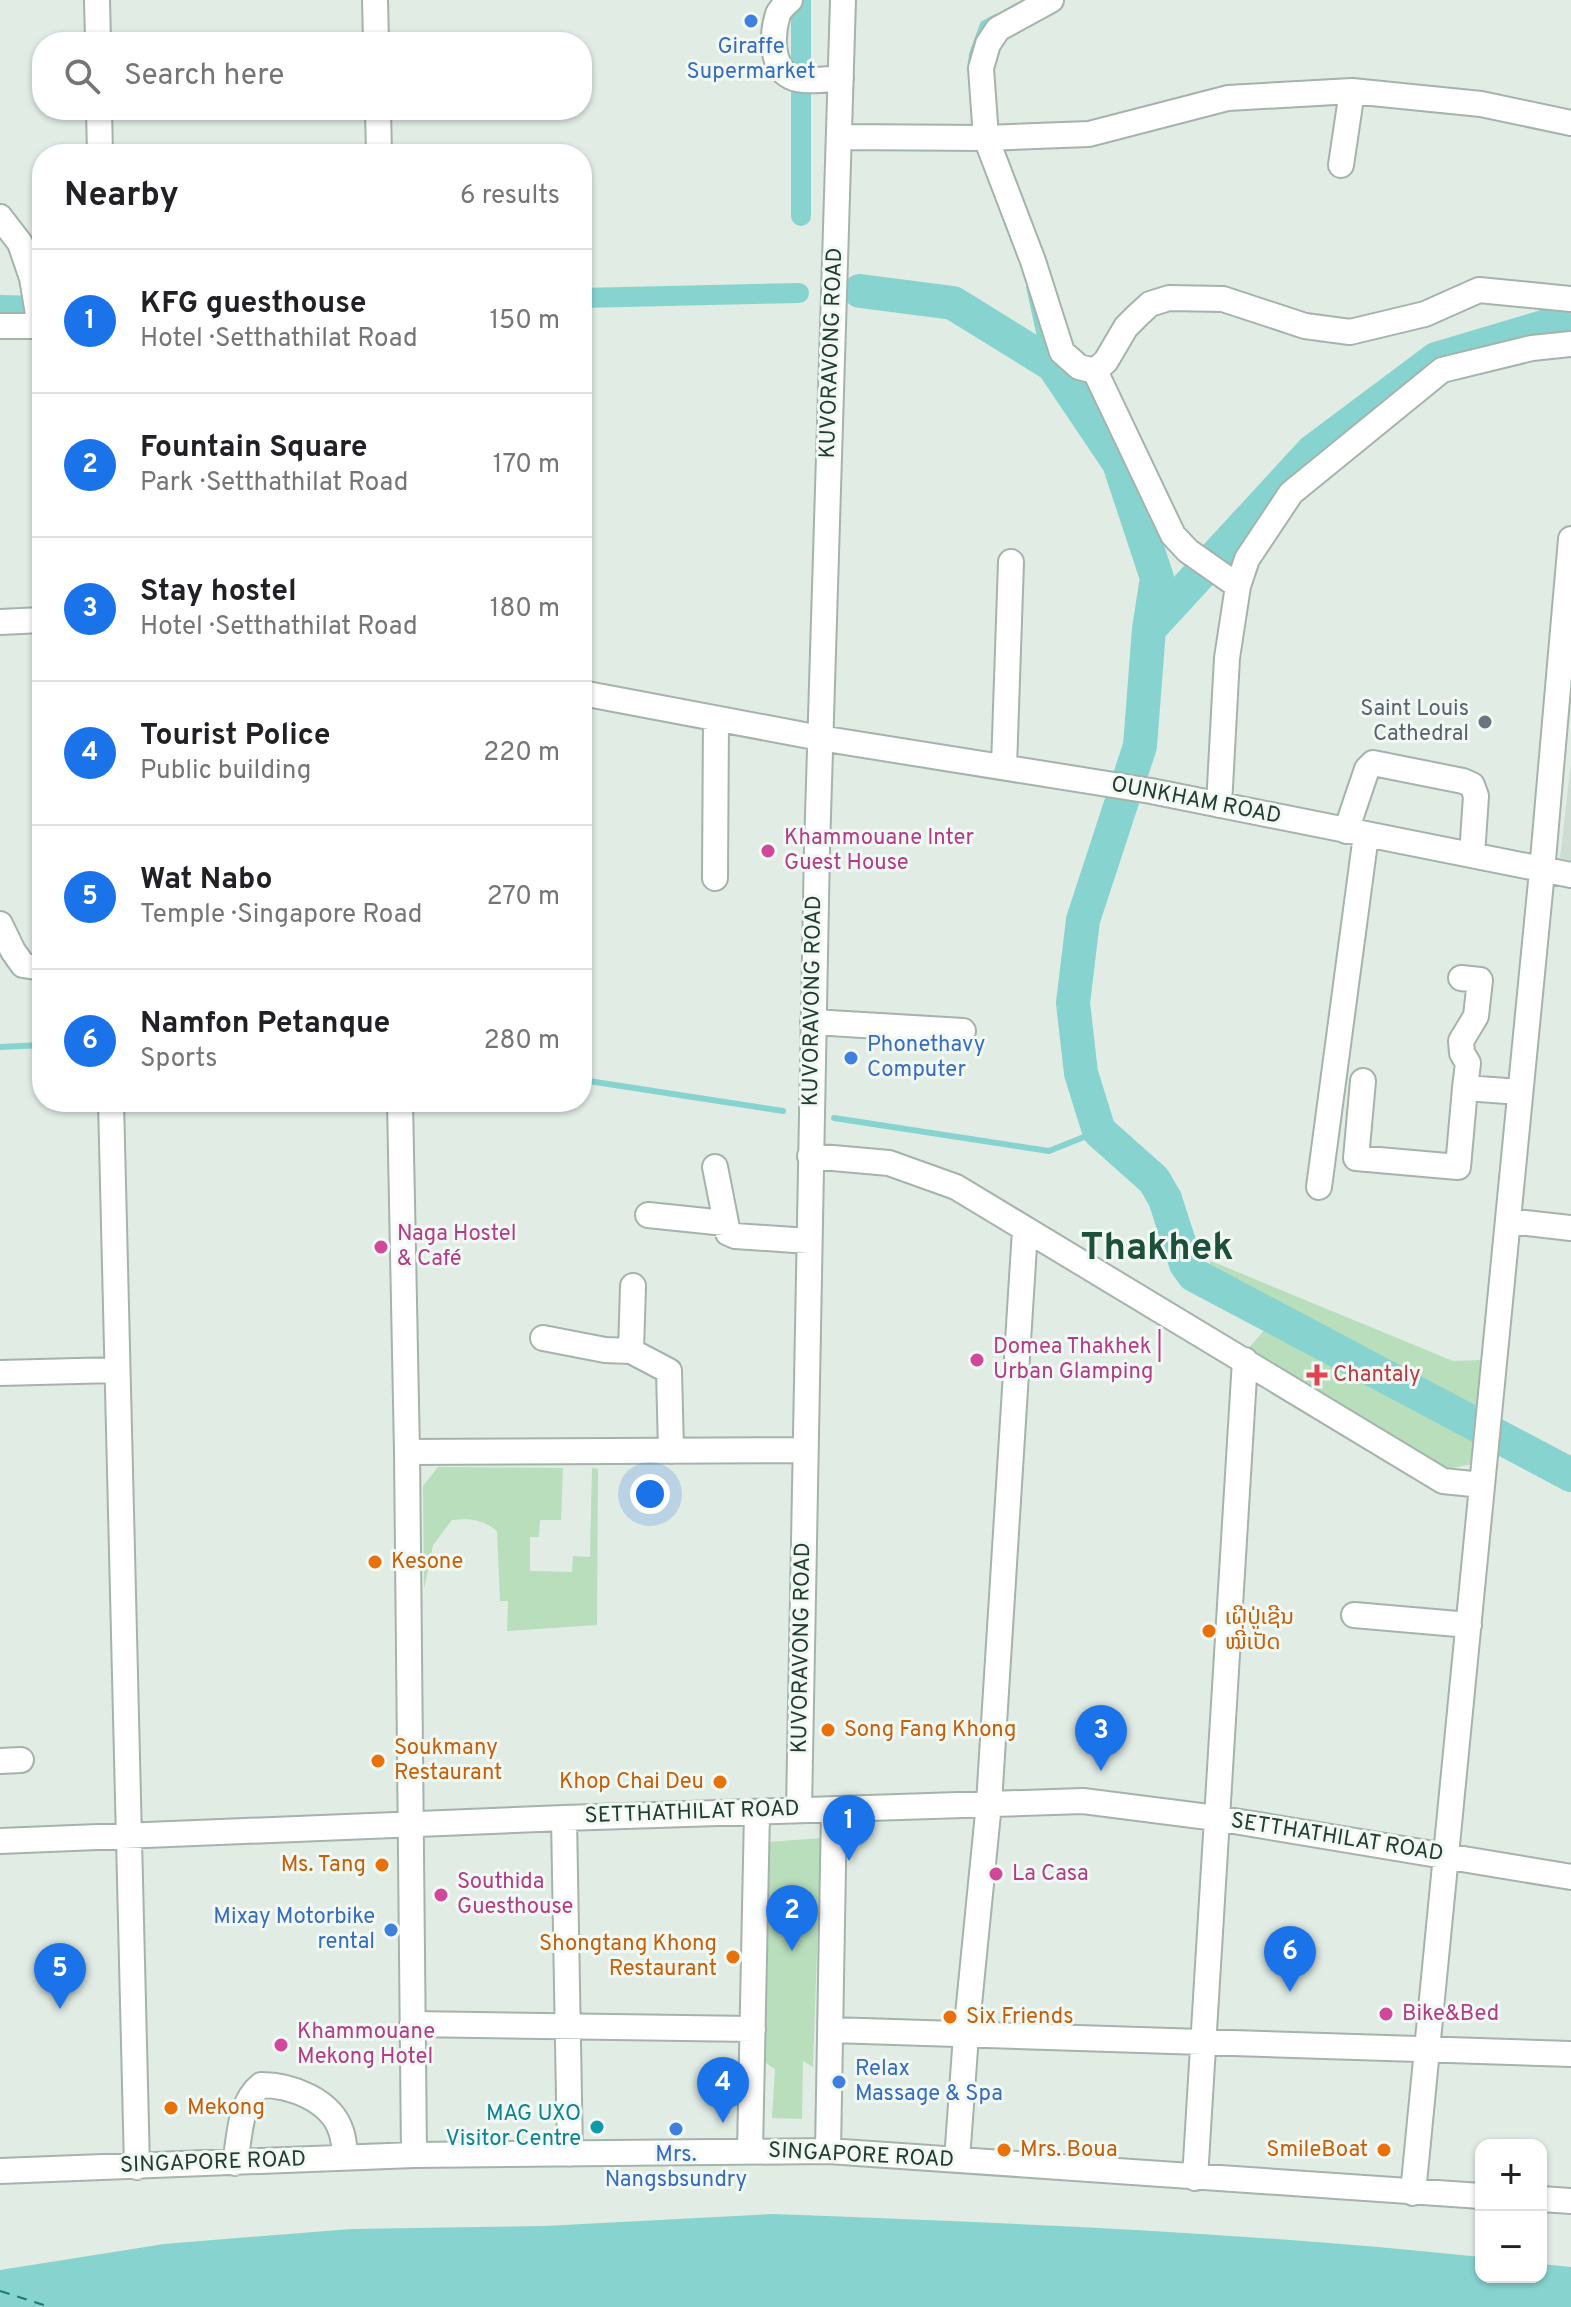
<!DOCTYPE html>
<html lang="en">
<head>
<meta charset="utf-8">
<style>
	:root { --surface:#fff; --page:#f2f2f2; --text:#202124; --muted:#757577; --line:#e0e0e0; --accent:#1a73e8 }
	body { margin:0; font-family:Overpass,"Noto Sans Lao",sans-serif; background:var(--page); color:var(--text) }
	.controls { position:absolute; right:24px; bottom:24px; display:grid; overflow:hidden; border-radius:16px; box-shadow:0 2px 6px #0004 }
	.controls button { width:72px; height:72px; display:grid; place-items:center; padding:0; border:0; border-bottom:2px solid var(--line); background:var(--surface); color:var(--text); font:40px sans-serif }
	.you { position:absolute; left:650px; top:1494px; width:28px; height:28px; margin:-20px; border:6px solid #fff; border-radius:50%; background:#1a73e8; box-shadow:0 0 0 12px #1a73e833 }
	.badge { display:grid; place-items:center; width:52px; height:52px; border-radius:50%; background:var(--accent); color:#fff; font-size:26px; font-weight:700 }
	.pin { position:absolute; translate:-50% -66px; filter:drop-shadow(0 2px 4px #0008) }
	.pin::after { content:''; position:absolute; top:42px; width:28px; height:24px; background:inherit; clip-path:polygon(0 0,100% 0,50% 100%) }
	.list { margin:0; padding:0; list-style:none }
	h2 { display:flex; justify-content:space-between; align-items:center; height:104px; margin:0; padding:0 32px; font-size:34px }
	h2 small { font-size:26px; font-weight:400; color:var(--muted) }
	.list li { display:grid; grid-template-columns:52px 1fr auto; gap:24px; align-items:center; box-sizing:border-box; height:144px; padding:0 32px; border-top:2px solid var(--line) }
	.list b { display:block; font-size:30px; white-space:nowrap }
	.list p { margin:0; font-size:26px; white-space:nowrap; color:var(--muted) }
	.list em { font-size:26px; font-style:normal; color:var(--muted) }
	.icon { flex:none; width:44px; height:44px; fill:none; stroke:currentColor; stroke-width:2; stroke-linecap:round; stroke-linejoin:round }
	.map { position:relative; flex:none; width:1571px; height:2307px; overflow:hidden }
	.search { position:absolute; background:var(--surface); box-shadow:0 2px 6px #0004; left:32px; top:32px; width:560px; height:88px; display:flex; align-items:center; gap:20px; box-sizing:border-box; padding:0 28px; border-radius:32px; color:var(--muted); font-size:30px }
	.panel { position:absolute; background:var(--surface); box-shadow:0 2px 6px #0004; left:32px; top:144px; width:560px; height:968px; border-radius:32px }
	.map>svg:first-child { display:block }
</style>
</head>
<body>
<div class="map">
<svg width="1571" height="2307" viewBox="0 0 1571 2307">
	<rect width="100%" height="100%" fill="#e1ece5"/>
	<path fill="#cfdcd4" d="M1571 763V860L1560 858Z"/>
	<path fill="#b9debc" d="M1211 1261 1453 1361 1482 1360 1472 1464 1443 1470 1247 1350 1268 1326 1319 1357 1359 1353 1205 1274Z
		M438 1467 563 1468 561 1520H540L539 1537H530V1571L572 1572 573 1556 590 1557 592 1468 598 1469 597 1625 507 1631 508 1601H500L497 1531C482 1519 470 1518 452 1520L433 1545 424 1589 423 1486Z
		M821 1838 813 2067 803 2061 802 2119 772 2118 775 2069 763 2061 769 1842Z"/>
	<path fill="#87d3d0" d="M772 2214C1009 2223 1245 2232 1481 2257V2277H1541V2264L1571 2267V2307H0V2270L164 2244 351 2229 545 2226Z"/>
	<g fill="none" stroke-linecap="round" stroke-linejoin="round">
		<path stroke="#87d3d0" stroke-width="6" d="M971 64 972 54 983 24 996 17
			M1029 286 1045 360
			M0 1047 42 1045
			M582 1080 783 1111
			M834 1118 1049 1151 1099 1131"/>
		<path stroke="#87d3d0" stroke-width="20" d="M801 216V0
			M582 298 799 293
			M0 305 42 306"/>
		<path stroke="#87d3d0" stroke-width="34" d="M860 291 953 303 1053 365 1119 463 1157 578 1149 629
			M1571 323H1557L1436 359 1313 451 1149 629 1140 746 1083 920 1073 1003 1081 1073 1099 1131 1154 1180 1165 1199 1186 1264 1194 1275 1571 1475"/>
		<path stroke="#1a7b79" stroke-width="2" stroke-dasharray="10 8" stroke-linecap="butt" d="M0 2291 50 2307"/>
		<g stroke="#a4b4ab" stroke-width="28">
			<path id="minor" d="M97 0 98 42
				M375 0 376 42
				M790 0C786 4 780 9 778 14 772 33 770 67 791 77 802 83 828 79 841 78
				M1051 0 998 29 988 44 981 68 986 138 1033 261 1062 352 1079 367 1095 371
				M99 110 100 154
				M378 110 379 154
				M840 137 986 138 1089 134 1228 98 1352 91 1481 104 1571 123
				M1341 165 1352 91
				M0 217 20 243 32 278 40 326
				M0 326H42
				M1095 371 1106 361 1126 327 1138 315 1150 304 1169 298 1223 299 1305 326 1350 332 1425 314 1479 290 1571 299
				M1095 371 1173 535 1188 551 1238 586
				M0 622 42 620
				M582 693 820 738 1151 791 1571 875
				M1004 767 1011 562
				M1219 805 1227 658 1238 586 1247 559 1291 493 1442 370 1532 348 1571 344
				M1346 831 1367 769 1373 763 1463 781 1472 785 1476 796 1472 855
				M715 878 716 719
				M0 924 13 951 23 965 42 968
				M1461 978 1480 980 1476 1016 1461 1041 1462 1053 1468 1063 1465 1088 1520 1092
				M813 1022 963 1031
				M1363 1081 1356 1158 1458 1167 1465 1088
				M111 1102 137 2167
				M400 1102 407 1452 414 2155
				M810 1156 889 1163 956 1187 1443 1481 1482 1485
				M715 1167 728 1233 735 1236 809 1241
				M1319 1187 1366 835
				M648 1215 725 1223
				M1508 1221 1571 1228
				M633 1286 631 1351 669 1371 671 1451
				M543 1338 605 1350 631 1351
				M0 1373 116 1370
				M407 1452 805 1450
				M1354 1615 1469 1625
				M0 1761 21 1760
				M799 1809 817 848 843 0
				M564 1818 570 2154
				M0 1841 564 1818 1083 1801 1216 1818 1571 1877
				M412 2024 753 2029
				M832 2030 1571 2054
				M750 2151 757 1812
				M828 2151 834 1809
				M957 2160 966 2035 989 1803 1025 1230
				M235 2163C240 2136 239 2103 261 2085 291 2085 331 2100 341 2131 344 2139 344 2149 346 2157
				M0 2171 414 2155 828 2151 1481 2196
				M1195 2178 1245 1360
				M1413 2193 1542 871 1571 539
				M1541 2199 1571 2201"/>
		</g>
		<use href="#minor" stroke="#fff" stroke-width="24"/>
	</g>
	<g fill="#3f7fe0" stroke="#f2f8f4" stroke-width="3">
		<circle cx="751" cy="21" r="8"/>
		<circle cx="851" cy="1058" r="8"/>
		<circle cx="391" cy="1930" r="8"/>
		<circle cx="839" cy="2082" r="8"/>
		<circle cx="676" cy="2129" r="8"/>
	</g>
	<circle fill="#6b7280" stroke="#f2f8f4" stroke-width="3" cx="1485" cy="722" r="8"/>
	<g fill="#d1479c" stroke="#f2f8f4" stroke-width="3">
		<circle cx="768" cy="851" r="8"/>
		<circle cx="381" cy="1247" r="8"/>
		<circle cx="977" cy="1360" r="8"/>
		<circle cx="996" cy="1874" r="8"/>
		<circle cx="441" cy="1895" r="8"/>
		<circle cx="1386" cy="2014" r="8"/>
		<circle cx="281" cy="2045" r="8"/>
	</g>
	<path fill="#e0444e" stroke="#f2f8f4" stroke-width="3" d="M1313 1363h8v8h8v8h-8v8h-8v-8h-8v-8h8z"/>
	<g fill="#e8710a" stroke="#f2f8f4" stroke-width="3">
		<circle cx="375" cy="1562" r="8"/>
		<circle cx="1209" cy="1631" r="8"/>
		<circle cx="828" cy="1730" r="8"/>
		<circle cx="378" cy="1761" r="8"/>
		<circle cx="720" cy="1782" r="8"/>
		<circle cx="382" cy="1865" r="8"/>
		<circle cx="733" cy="1957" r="8"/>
		<circle cx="950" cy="2017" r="8"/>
		<circle cx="171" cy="2108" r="8"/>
		<circle cx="1004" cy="2150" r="8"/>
		<circle cx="1384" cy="2150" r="8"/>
	</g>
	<circle fill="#0f9aa8" stroke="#f2f8f4" stroke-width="3" cx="597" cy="2127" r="8"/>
	<g text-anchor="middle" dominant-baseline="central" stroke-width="6" stroke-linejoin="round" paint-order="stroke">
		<g font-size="22" fill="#366cbe" stroke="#f2f8f4">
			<text x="751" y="47">Giraffe<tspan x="751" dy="25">Supermarket</tspan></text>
			<text x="867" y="1045" text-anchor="start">Phonethavy<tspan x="867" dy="25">Computer</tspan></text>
			<text x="375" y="1917" text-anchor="end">Mixay Motorbike<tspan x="375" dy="25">rental</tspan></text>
			<text x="855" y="2069" text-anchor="start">Relax<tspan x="855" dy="25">Massage &amp; Spa</tspan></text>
			<text x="676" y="2155">Mrs.<tspan x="676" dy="25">Nangsbsundry</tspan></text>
		</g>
		<g font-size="22" fill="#213d30" stroke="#f2f8f4">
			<text transform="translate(832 353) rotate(-88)">KUVORAVONG ROAD</text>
			<text transform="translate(1196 801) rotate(11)">OUNKHAM ROAD</text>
			<text transform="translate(813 1001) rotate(-89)">KUVORAVONG ROAD</text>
			<text transform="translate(802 1648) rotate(-89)">KUVORAVONG ROAD</text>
			<text transform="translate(692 1813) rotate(-2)">SETTHATHILAT ROAD</text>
			<text transform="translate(1337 1838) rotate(9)">SETTHATHILAT ROAD</text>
			<text transform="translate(861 2156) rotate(3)">SINGAPORE ROAD</text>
			<text transform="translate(213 2163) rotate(-2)">SINGAPORE ROAD</text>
		</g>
		<g font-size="22" fill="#5b616d" stroke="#f2f8f4" text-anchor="end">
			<text x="1469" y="709">Saint Louis<tspan x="1469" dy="25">Cathedral</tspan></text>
		</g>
		<g font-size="22" fill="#b23c85" stroke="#f2f8f4" text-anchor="start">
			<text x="784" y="838">Khammouane Inter<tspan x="784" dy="25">Guest House</tspan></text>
			<text x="397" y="1234">Naga Hostel<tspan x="397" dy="25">&amp; Café</tspan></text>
			<text x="993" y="1347">Domea Thakhek |<tspan x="993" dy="25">Urban Glamping</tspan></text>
			<text x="1012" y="1874">La Casa</text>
			<text x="457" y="1882">Southida<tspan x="457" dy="25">Guesthouse</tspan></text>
			<text x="1402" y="2014">Bike&amp;Bed</text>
			<text x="297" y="2032">Khammouane<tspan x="297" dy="25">Mekong Hotel</tspan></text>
		</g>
		<g font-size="22" fill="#be3a42" stroke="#f2f8f4" text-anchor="start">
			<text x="1333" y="1375">Chantaly</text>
		</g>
		<g font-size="22" fill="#c56008" stroke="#f2f8f4" text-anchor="start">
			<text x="391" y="1562">Kesone</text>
			<text x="1225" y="1618">ເຝີປູ່ເຊີນ<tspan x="1225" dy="25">ໝີ່ເປັດ</tspan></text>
			<text x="844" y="1730">Song Fang Khong</text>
			<text x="394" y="1748">Soukmany<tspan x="394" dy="25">Restaurant</tspan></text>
			<text x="704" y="1782" text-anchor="end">Khop Chai Deu</text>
			<text x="366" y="1865" text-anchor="end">Ms. Tang</text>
			<text x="717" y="1944" text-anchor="end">Shongtang Khong<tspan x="717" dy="25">Restaurant</tspan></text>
			<text x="966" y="2017">Six Friends</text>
			<text x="187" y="2108">Mekong</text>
			<text x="1020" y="2150">Mrs. Boua</text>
			<text x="1368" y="2150" text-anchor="end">SmileBoat</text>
		</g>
		<g font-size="22" fill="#0d838f" stroke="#f2f8f4" text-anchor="end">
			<text x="581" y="2114">MAG UXO<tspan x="581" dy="25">Visitor Centre</tspan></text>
		</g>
		<g font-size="38" font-weight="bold" fill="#1c503a" stroke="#f2f8f4">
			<text x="1157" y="1249">Thakhek</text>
		</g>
	</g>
</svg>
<div class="controls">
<button>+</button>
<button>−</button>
</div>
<div class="you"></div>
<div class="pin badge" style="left:849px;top:1861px">1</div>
<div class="pin badge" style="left:792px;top:1951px">2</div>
<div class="pin badge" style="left:1101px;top:1771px">3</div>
<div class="pin badge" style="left:723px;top:2123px">4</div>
<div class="pin badge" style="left:60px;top:2009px">5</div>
<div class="pin badge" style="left:1290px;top:1992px">6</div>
<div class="search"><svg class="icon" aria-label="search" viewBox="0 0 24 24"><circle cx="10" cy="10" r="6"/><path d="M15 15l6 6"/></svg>Search here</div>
<section class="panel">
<h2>Nearby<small>6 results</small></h2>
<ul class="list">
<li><span class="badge">1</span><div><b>KFG guesthouse</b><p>Hotel · Setthathilat Road</p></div><em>150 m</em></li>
<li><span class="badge">2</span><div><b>Fountain Square</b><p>Park · Setthathilat Road</p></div><em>170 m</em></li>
<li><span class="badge">3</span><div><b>Stay hostel</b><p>Hotel · Setthathilat Road</p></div><em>180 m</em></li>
<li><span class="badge">4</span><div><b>Tourist Police</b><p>Public building</p></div><em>220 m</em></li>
<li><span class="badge">5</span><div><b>Wat Nabo</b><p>Temple · Singapore Road</p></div><em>270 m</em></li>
<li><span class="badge">6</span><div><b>Namfon Petanque</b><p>Sports</p></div><em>280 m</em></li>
</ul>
</section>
</div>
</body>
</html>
